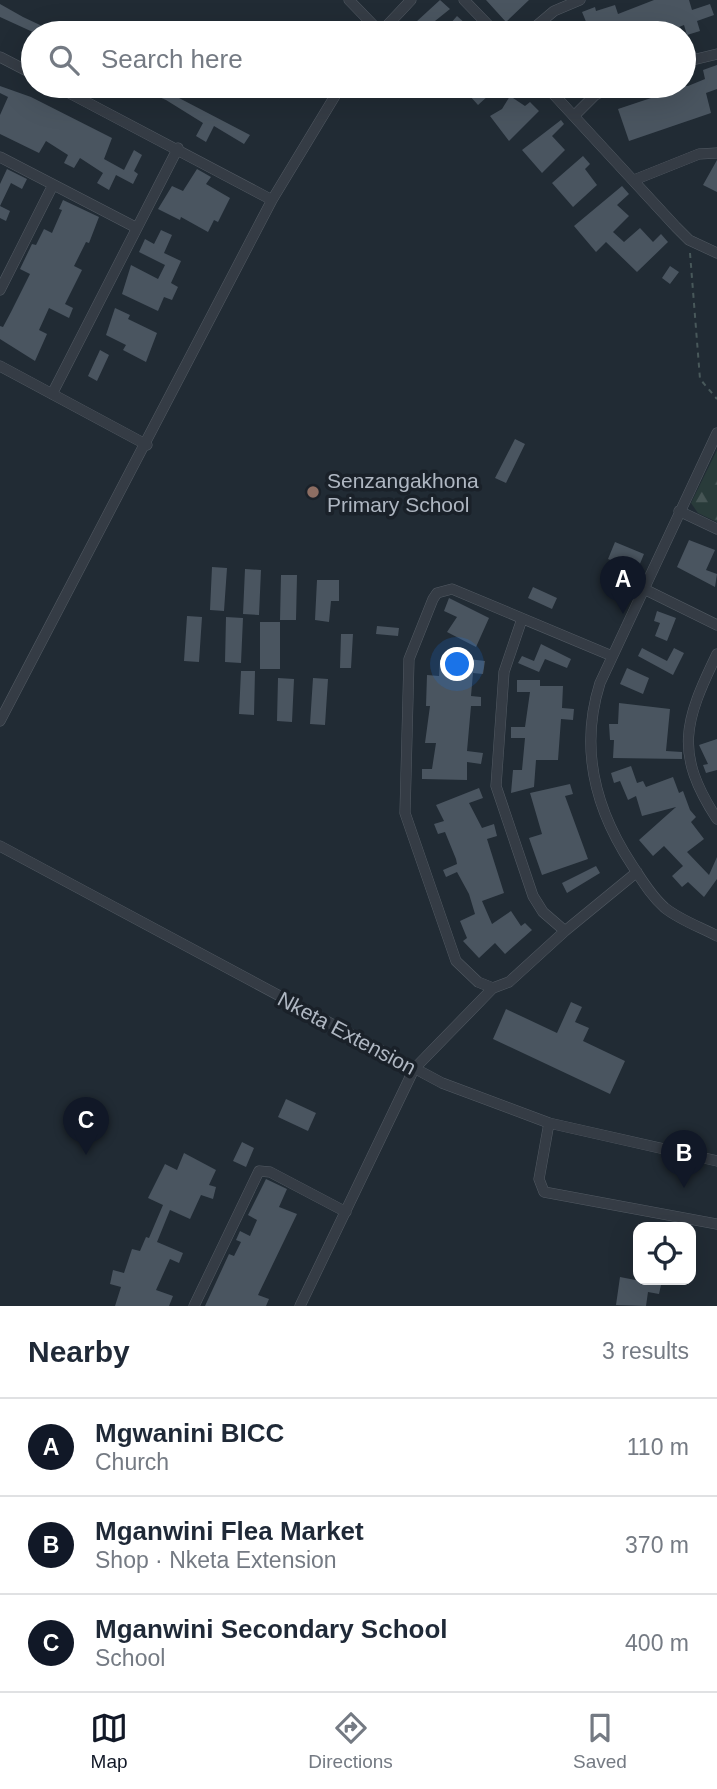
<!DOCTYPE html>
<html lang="en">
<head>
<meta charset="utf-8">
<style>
	:root { --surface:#fff; --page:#f6f6f7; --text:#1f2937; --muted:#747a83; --line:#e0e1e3; --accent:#111827 }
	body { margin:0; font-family:Arial,sans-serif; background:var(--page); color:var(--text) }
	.controls { position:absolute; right:21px; bottom:21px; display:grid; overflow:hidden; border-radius:14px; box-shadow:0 7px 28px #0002 }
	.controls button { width:63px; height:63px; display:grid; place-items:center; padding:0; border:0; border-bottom:2px solid var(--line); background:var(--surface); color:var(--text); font:35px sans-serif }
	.you { position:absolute; left:458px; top:665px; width:24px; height:24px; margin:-18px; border:5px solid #fff; border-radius:50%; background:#1a73e8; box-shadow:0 0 0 10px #1a73e833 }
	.badge { display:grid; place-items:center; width:46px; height:46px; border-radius:50%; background:var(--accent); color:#fff; font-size:23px; font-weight:700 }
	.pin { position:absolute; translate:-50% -58px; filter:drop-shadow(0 2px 4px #0008) }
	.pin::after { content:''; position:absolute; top:37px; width:24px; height:21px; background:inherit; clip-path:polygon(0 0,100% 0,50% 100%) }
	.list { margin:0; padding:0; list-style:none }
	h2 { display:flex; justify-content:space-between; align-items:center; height:91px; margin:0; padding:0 28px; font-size:30px }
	h2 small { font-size:23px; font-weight:400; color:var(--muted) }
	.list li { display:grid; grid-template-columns:46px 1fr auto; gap:21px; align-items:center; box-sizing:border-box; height:98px; padding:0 28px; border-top:2px solid var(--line) }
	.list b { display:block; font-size:26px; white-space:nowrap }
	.list p { margin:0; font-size:23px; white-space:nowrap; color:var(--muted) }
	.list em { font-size:23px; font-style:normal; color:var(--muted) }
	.icon { flex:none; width:38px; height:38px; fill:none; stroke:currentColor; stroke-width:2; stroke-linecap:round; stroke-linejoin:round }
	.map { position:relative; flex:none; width:717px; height:1306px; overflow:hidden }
	.search { position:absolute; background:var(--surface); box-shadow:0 7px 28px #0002; left:21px; right:21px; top:21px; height:77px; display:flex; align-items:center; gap:18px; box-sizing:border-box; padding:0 24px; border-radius:38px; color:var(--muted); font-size:26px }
	.sheet { height:385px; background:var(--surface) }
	nav { display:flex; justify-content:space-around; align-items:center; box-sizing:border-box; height:98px; border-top:2px solid var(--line); background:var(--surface); font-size:19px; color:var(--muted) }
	nav a { display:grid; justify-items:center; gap:4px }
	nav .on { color:var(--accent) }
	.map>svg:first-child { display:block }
</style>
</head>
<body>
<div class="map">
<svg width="717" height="1306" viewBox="0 0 717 1306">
	<defs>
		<pattern id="forest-firs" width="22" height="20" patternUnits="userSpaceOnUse" patternTransform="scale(1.75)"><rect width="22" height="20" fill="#293b3a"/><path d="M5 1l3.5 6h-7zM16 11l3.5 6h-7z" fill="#465555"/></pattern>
	</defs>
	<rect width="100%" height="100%" fill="#212b34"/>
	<path fill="url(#forest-firs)" d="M717 450V522L698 513 691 503Z"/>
	<path fill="#4a5560" d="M440 0 450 9 420 33H404Z
		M486 0H529L506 22Z
		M654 0H689L692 10 710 4 714 15 697 21 700 31 687 35 684 25 664 33H550L545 29 553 21 565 31 587 24 582 12 595 7 596 11 615 5 618 14Z
		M0 4 23 17 57 33H35L0 17Z
		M457 16 467 25 460 33H442Z
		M717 65V89L706 93 711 113 629 141 618 109 654 97 651 88 688 86 705 79 703 70Z
		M0 86 31 97 112 138 104 159 124 170 134 150 142 155 134 171 138 174 133 184 116 175 109 190 97 183 103 173 80 158 74 168 64 163 68 155 46 141 39 153 0 134V115L8 97 0 93Z
		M134 86H156L250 135 244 144 214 126 206 142 196 136 203 123 166 100Z
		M461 86H499L478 105Z
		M510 96 525 106 530 102 539 111 509 141 490 116 502 109Z
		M561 120 564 124 552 136 565 150 542 173 522 150Z
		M583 156 590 164 585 169 597 185 573 207 552 183Z
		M717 160V192L703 185Z
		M7 169 27 179 22 189 11 183 0 206 10 211 6 221 0 218V184Z
		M197 169 211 177 206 184 230 198 218 222 214 220 208 232 181 217 180 220 158 209 172 186 183 191Z
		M622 186 629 194 617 205 629 216 613 232 624 242 640 228 653 242 661 234 668 242 637 272 606 242 596 252 574 226Z
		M63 200 99 217 89 243 86 242 74 266 82 270 65 304 73 308 69 318 49 308 39 330 47 334 35 361 0 339V326L3 327 11 312 30 274 20 269 32 244 36 245 44 229 52 233 62 210 59 209Z
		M161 230 172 235 164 253 181 261 171 283 178 287 172 300 164 297 158 311 122 294 131 265 158 279 165 265 139 252 145 239 154 244Z
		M670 266 679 272 670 284 662 278Z
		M115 308 130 315 128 319 157 333 146 362 123 350 126 345 106 335Z
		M100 350 109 355 97 381 88 376Z
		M515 439 525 444 506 483 495 478Z
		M689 540 715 550 706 570 717 574 715 587 677 567Z
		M615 542 644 554 637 571 608 559Z
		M212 567 227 568 224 611 210 610Z
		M245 569 261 570 259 615 243 614Z
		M281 575H297L296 620H280Z
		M317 580H339V601H331L329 622 315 620Z
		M533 587 557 598 552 609 528 598Z
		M449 598 489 618 476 647 447 632 457 617 444 611Z
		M657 611 676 618 667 641 655 636 660 623 654 621Z
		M187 616 202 617 199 662 184 661Z
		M226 617 243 618 241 663 225 662Z
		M260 622H280V669H260Z
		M377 626 399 628 398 636 376 634Z
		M341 634H353L351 668H340Z
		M541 644 571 659 567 668 545 659 539 672 518 663 522 656 534 661Z
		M642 648 667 661 674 648 684 653 673 675 638 656Z
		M460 658 485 661 483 674 473 673 471 696 481 697V706H471L467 751 483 753 481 764 467 762V780L422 779V769H432L436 743H425L430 706H426L427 675 439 676 440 660 460 661Z
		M627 668 649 678 643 694 620 684Z
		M241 671H255L254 715 239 714Z
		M278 678 294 679 292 722 277 721Z
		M313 678 328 679 325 725 310 724Z
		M517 680H540V686H563L562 708 574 709 573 720 561 719 558 760H536L534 787 511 793 513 770H522L525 738H511V727H525L530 692H517Z
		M619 703 670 709 666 751 682 752V759L613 758 614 740H610L609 724H618Z
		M717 739V770L706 773 703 765 708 764 699 745Z
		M631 766 637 783 643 781 646 787 673 777 679 793 683 791 690 810 696 817 691 822 704 839 687 852 709 875 717 857V879L704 897 688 882 682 887 672 876 683 866 664 846 653 856 639 840 676 807 642 816 636 796 628 800 620 781 614 783 611 773Z
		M570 784 573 794 565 796 588 859 542 875 529 838 542 834 530 793Z
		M479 788 483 798 469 803 482 828 494 824 497 836 487 839 504 893 482 901 492 924 511 911 521 926 525 923 532 930 505 954 495 943 479 958 463 941 467 938 460 921 475 914 469 894 457 872 446 877 443 870 457 864 456 859 445 832 438 834 434 824 444 821 436 805Z
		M596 866 600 873 567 893 562 883Z
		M571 1002 582 1007 575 1022 589 1028 583 1041 625 1061 610 1094 493 1039 506 1009 557 1033Z
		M286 1099 316 1113 308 1131 278 1117Z
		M242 1142 254 1148 246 1167 233 1161Z
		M184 1153 216 1170 209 1185 216 1187 213 1199 201 1195 190 1219 170 1210 157 1242 183 1253 179 1263 170 1259 156 1290 173 1296 169 1306H115L121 1287 110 1284 113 1270 124 1273 132 1249 140 1251 146 1237 149 1238 163 1205 148 1198 165 1164 177 1170Z
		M266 1179 287 1189 279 1207 297 1214 258 1295 269 1299 266 1306H205L229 1254 234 1256 241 1242 236 1240 240 1231 250 1236 257 1220 248 1215Z
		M620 1277 661 1285 659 1294 648 1292 646 1306 616 1305Z"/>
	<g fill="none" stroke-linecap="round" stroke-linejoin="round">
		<g stroke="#525a63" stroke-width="11">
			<path id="minor" d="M349 0 380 32
				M464 0 496 33
				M380 33 411 0
				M528 33 554 11 580 0
				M0 57 33 74
				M684 62 717 54
				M56 86 272 200
				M546 86 676 227 689 240 717 253
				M574 116 595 95 613 86
				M0 157 135 227
				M634 180 699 154 717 153
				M0 290 53 185
				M0 366 147 445
				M52 394 178 148
				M717 433 600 683C579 749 595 809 632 865 642 880 651 896 665 908 680 920 700 927 717 936
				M679 511 717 529
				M644 589 717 625
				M522 619 504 672 496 786 533 896 543 912 565 931
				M717 654C684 722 674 753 717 819
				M0 721 272 200 341 86
				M0 846 442 1083 549 1123 717 1161
				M493 988 478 982 456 961 405 813 409 659 433 599 437 593 452 589 612 656
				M549 1123 539 1179 544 1192 717 1224
				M194 1306 259 1171 270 1172 346 1212
				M300 1306 414 1069 493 988 509 982 565 931 637 872"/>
		</g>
		<path stroke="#48585a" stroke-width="2" stroke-dasharray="5 5" stroke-linecap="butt" d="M690 253 700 379 717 399"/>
		<use href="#minor" stroke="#353c45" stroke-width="10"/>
	</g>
	<circle fill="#8d6e63" stroke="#1a2129" stroke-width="2.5" cx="313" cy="492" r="7"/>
	<g text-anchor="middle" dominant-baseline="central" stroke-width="7" stroke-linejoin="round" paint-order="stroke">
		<g font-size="21" fill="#afb7c2" stroke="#1a2129" text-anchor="start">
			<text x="327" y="480">Senzangakhona<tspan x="327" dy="24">Primary School</tspan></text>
		</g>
		<g font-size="21" fill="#afb7c2" stroke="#1a2129">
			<text transform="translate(347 1033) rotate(28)">Nketa Extension</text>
		</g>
	</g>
</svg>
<div class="controls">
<button><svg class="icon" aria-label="locate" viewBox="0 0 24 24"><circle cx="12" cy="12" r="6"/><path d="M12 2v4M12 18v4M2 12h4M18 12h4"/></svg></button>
</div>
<div class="you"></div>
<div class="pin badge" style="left:623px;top:614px">A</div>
<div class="pin badge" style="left:684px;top:1188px">B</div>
<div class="pin badge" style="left:86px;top:1155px">C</div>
<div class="search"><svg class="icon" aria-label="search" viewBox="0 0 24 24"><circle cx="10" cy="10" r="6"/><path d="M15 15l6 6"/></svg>Search here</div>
</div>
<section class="sheet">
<h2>Nearby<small>3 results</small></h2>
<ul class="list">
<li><span class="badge">A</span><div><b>Mgwanini BICC</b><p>Church</p></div><em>110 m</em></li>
<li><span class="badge">B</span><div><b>Mganwini Flea Market</b><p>Shop · Nketa Extension</p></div><em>370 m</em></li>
<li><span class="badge">C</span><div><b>Mganwini Secondary School</b><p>School</p></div><em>400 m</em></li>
</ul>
</section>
<nav>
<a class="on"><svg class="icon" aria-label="map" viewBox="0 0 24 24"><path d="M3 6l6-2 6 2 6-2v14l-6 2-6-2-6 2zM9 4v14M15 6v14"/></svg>Map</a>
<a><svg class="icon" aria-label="directions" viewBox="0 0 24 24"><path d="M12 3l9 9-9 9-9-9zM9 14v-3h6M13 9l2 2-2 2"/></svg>Directions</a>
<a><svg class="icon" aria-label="saved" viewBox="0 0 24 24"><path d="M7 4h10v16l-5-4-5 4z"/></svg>Saved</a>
</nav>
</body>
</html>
